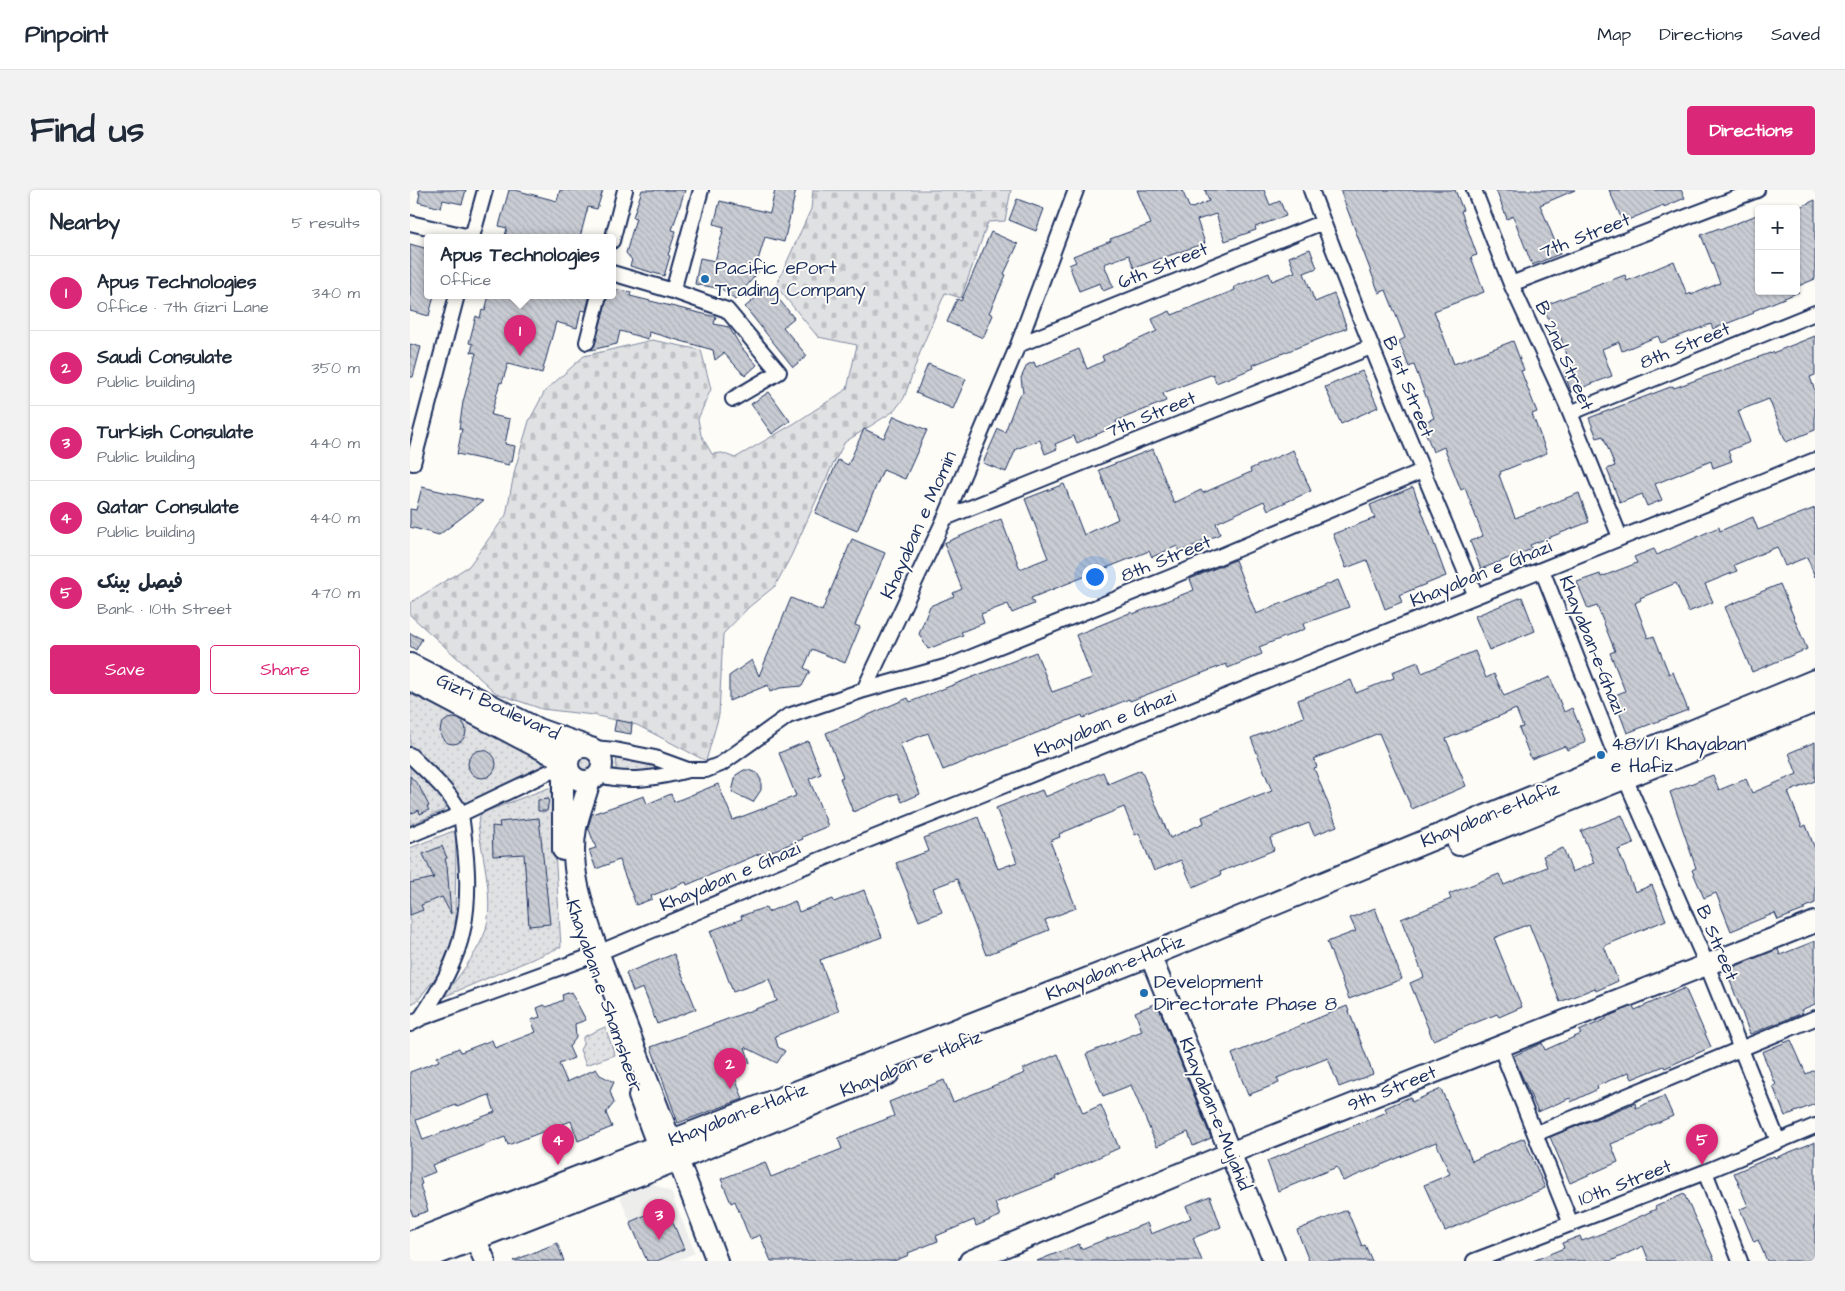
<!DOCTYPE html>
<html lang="en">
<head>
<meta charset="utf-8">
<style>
	:root { --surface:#fff; --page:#f2f2f3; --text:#1f2937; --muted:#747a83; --line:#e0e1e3; --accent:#db2777 }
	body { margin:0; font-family:"Architects Daughter","Playpen Sans Arabic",sans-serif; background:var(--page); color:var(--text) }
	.controls { position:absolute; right:15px; top:15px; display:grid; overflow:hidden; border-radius:5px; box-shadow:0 1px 4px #0004 }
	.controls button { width:45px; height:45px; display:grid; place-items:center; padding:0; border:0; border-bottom:1px solid var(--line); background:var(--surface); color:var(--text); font:25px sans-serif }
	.you { position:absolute; left:684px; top:386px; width:18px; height:18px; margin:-12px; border:4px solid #fff; border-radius:50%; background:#1a73e8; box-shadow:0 0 0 8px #1a73e833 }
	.badge { display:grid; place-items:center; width:32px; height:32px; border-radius:50%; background:var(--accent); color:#fff; font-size:16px; font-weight:700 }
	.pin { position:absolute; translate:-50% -41px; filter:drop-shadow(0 1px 2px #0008) }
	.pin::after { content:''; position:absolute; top:26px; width:18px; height:15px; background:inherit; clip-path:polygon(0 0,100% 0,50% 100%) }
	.popup { position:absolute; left:14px; top:44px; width:192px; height:65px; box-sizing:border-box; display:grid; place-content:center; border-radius:5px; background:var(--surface); filter:drop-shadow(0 1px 4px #0005); font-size:16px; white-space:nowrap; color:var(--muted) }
	.popup b { font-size:19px; color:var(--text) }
	.popup::after { content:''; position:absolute; left:50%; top:100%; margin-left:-10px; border:10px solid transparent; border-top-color:var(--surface) }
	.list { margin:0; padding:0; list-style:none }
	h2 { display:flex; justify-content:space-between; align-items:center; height:65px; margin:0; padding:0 20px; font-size:21px }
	h2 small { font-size:16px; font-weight:400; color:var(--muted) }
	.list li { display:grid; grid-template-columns:32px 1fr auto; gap:15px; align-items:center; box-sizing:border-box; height:75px; padding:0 20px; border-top:1px solid var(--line) }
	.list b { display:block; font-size:19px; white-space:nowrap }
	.list p { margin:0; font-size:16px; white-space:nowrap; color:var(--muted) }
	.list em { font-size:16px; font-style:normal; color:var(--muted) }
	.actions { display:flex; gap:10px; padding:15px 20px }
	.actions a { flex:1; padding:11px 0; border:1px solid var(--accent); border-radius:5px; text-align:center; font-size:18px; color:var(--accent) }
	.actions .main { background:var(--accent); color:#fff }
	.map { position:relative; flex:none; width:1405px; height:1071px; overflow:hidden; border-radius:5px }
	header { display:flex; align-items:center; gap:30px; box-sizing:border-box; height:70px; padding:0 25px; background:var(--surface); border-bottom:1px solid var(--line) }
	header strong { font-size:24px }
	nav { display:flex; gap:28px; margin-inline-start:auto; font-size:18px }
	.intro { display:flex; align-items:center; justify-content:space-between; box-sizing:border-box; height:120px; padding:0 30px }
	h1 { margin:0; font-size:35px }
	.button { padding:12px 22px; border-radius:5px; background:var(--accent); color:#fff; font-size:18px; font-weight:700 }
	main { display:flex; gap:30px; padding:0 30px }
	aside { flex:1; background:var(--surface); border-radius:5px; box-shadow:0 1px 4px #0004 }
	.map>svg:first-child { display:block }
</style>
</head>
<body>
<header>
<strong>Pinpoint</strong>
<nav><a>Map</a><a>Directions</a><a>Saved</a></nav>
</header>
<div class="intro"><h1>Find us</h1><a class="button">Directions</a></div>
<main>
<aside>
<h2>Nearby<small>5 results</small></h2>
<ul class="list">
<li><span class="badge">1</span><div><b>Apus Technologies</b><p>Office · 7th Gizri Lane</p></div><em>340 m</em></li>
<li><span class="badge">2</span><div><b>Saudi Consulate</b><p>Public building</p></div><em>350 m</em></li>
<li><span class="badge">3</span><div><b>Turkish Consulate</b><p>Public building</p></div><em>440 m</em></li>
<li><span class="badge">4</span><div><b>Qatar Consulate</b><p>Public building</p></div><em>440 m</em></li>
<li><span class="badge">5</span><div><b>فیصل بینک</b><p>Bank · 10th Street</p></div><em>470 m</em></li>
</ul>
<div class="actions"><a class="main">Save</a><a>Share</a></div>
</aside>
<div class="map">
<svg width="1405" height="1071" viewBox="0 0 1405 1071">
	<defs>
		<pattern id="grass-dots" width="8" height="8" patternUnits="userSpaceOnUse" patternTransform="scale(1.25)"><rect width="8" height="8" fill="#e0e1e3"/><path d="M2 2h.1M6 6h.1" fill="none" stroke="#c0c1c5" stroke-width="1.8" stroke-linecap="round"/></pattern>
		<pattern id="cemetery-stones" width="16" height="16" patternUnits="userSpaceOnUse" patternTransform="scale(1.25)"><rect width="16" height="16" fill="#e0e1e3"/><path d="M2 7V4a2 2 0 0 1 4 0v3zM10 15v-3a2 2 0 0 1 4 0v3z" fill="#c0c1c5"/></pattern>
		<pattern id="building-back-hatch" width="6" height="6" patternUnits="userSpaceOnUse" patternTransform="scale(1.25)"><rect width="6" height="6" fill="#c9ccd3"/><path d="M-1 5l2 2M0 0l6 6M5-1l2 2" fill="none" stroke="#acb0b8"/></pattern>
	</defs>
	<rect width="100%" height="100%" fill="#fdfcf7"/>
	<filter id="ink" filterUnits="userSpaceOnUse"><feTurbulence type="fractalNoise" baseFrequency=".02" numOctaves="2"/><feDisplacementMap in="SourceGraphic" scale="10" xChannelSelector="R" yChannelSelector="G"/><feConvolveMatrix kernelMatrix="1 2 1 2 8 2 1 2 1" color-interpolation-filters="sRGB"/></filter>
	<g filter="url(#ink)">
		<path fill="#edeeec" d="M242 993 261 1002 285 1063 266 1071H236L210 1007Z"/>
		<path fill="url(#grass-dots)" stroke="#7e88a0" d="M0 504 128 564 136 581 54 617 0 557Z
			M167 574a10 10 0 1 1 20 0a10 10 0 1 1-20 0Z
			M207 565 257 580 205 587Z
			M0 575 26 600 36 619 0 635Z
			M141 597 151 757 33 807C48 787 64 768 74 745 86 714 72 667 68 634L70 626 77 621Z
			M46 640 45 744 28 784 8 810 0 815V658Z
			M195 837 205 865 176 875 170 860 173 854V847Z"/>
		<path fill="url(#cemetery-stones)" stroke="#7e88a0" d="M403 0H601L595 31 578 32 551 108 535 103 512 157 494 208 484 221 435 252 421 278 381 366 365 396 339 417 313 444 309 525 296 571 227 535 183 525 132 519 86 503 0 425V413L59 376 96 325 105 279 119 231 135 201 174 166 242 150 291 160 301 199 288 229 291 245 302 264 312 263 325 268 385 233 437 199 447 155 408 147 366 96 401 19Z"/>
		<path fill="url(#building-back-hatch)" stroke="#1b2f5e" fill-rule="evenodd" d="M9 0H56L52 14 33 10 31 18 8 12 10 4H9Z
			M99 0H105L147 11 150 0H193L187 19 178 17 170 47H101L95 46 97 38 89 36Z
			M232 0H275L262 40 266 41 258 65 260 66 254 86 220 76 222 70 216 63 226 28 223 27Z
			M365 0H386L374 52 355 47 345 80 349 81 325 110 312 99 285 94 290 68 305 71 314 37 304 34 310 11 360 23Z
			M727 0H772L779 17 782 18 799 11 795 0H854L860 15 870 11 876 26 845 37 846 40 815 51 806 24 787 30 795 53 724 78 719 65 694 74 703 97 693 101 690 93 669 101 659 75 666 72 663 66 701 51 700 49 741 34Z
			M930 0H1045L1053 20 1051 21 1067 65 1061 67 1074 102 1024 121 1044 174 1103 151 1114 180 1111 181 1127 222 1122 224 1137 263 1090 282 1091 284 1089 285 1105 328 1169 303 1179 332 1120 355 1122 359 1071 379 1060 351 1073 346 1055 298 1051 300 1034 257 1023 262 1012 233 1024 228 1004 175 999 177 989 151 995 148 976 100 969 103Z
			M1086 0H1165L1130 15 1150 64 1122 75 1103 26 1097 29Z
			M1199 0H1271L1275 8 1254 17V15L1213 32Z
			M607 9 634 19 626 41 599 30Z
			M1405 10V89L1386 97V21L1391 19 1390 17Z
			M1349 24V101L1389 102 1343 121 1344 123 1303 139 1301 134 1251 153 1248 146 1212 161 1209 152 1192 159 1202 186 1161 202 1154 182 1162 179 1151 148 1147 150 1133 116 1215 85 1217 91 1264 71 1277 105 1281 103V105L1310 93 1291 45 1309 38 1310 40Z
			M581 42 608 54 594 84 596 85 579 123 583 125 573 148 537 132 547 109 551 111Z
			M0 54 18 59V105H24L19 126 0 121Z
			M900 59 907 78 894 83 905 112 924 104 937 138 843 175 844 178 806 193 803 184 753 203 756 211 706 231 708 235 667 253 664 246 645 254 647 259 635 264 630 250 606 259 596 282 573 273 588 239 595 242 608 207 613 203 611 188 617 175 624 172 626 177 669 159 677 179 694 171 692 166 747 141 742 129 760 121 762 125 825 100 824 97 859 83 862 91 885 82 879 67Z
			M359 97 384 128 373 137 397 166 383 177 335 117Z
			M202 99 221 102 220 106 306 127 304 134 319 137 331 157 347 175 335 186 314 163 305 170 303 160 239 142 238 149 210 141 207 154 181 160 185 154 198 105H202Z
			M79 105H180L176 121 171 120 167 138 146 132 132 183 98 174 92 193 90 192 81 225 100 229 95 254 105 256 102 272H99V275L47 264 52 239H49L53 212 66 163 61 162 63 154 59 153 66 126 70 128 72 120 75 121Z
			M1405 146V185L1400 187 1405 201V240L1376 252 1359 209 1328 221 1340 252 1318 261 1322 271 1303 278 1301 271 1245 294 1252 310 1237 316 1232 304 1210 313 1197 279 1205 276 1193 246 1187 248 1179 228 1263 196 1264 198 1360 163V164Z
			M0 154 11 157 3 187H0Z
			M518 174 556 189 543 219 506 203Z
			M952 181 968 217 931 234 915 197Z
			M359 202 380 231 362 244 341 214Z
			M484 226 517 240 495 289 473 280 447 341 405 323 428 270 438 275 454 239 474 248Z
			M743 259 764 313 791 300 793 303 841 282 840 279 883 260 901 301 858 320 854 311 806 333 810 344 769 362 767 356 742 367 739 361 621 408 624 414 602 423 598 414 571 424 574 433 551 442 553 445 518 459 509 444 520 416 544 406 543 403 552 399 534 353 591 329 610 379 638 368 615 309 654 294 674 345 708 329 689 280Z
			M12 297 73 311 29 345 0 337V319L6 320Z
			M1003 297 1036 386 989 405 992 412 975 419 957 370 936 378 923 344 965 328 960 315Z
			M1405 318V387L1397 367 1375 376 1367 357 1324 375 1327 381 1295 394 1303 412 1278 422 1266 393 1230 408 1231 410 1225 413 1238 448 1244 446 1259 484 1263 482 1278 520 1217 543 1203 506 1215 501 1200 463 1205 461 1187 416 1178 419 1167 392 1190 384 1191 387 1227 373 1224 367 1244 359 1247 365 1309 337 1310 341 1343 327 1348 340Z
			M442 349 475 363 445 435 450 437 435 473 402 459 394 478 400 481 392 496 370 498 360 502 358 495 319 511V486L342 470 349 486 381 408 412 421Z
			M825 370 846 424 928 390 939 417 893 434 895 439 849 457 852 464 818 478 816 474 720 511 719 509 673 528 672 525 533 580 518 543 490 554 510 604 492 612 488 603 443 622 430 588 433 587 416 543 498 508 500 512 626 462 642 502 682 488 666 445 722 422 723 424 784 400 780 389Z
			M1370 394 1397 459 1342 482 1315 417Z
			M1112 407 1125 441 1079 460 1065 426Z
			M0 443 12 449 6 460 0 456Z
			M1065 461 1076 488 1084 484 1094 506 1140 487 1154 522 1162 518 1176 552 1157 560 1155 556 1121 569 1109 538 1113 537 1106 519 1036 549 1056 596 1002 619 969 543 904 569 907 577 904 578 927 636 904 645 899 633 860 648 864 660 810 682 811 685 783 697 771 670 744 681 729 643 725 645 714 617 649 644 650 647 640 651 666 718 635 730 639 740 576 765 547 689 523 698 532 722 509 731 486 673 519 661 514 648 568 627 588 679 607 672 586 618 632 600 635 607 693 582 698 594 731 580 760 648 794 633 792 627 843 606 844 608 862 601 841 548 894 527 888 510 941 490 946 503 984 488 982 482 1008 472 1012 483Z
			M30 541a13 13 0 1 1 26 0a13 13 0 1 1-26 0Z
			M206 530 222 533 221 544 204 541Z
			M398 551 411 584 399 589 418 636 392 647 393 649 352 665 351 663 277 695 276 692 241 706 242 709 226 715 209 670 186 679 179 660 186 658 178 637 182 624 234 606 237 614 261 604 264 612 308 594 323 630 386 606 369 563Z
			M1405 552V591L1378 602 1392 637 1396 635 1405 659V713L1394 718V720L1368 730 1365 723 1321 741 1306 703 1294 708 1282 680 1286 678 1260 602 1303 585 1309 600 1336 589 1342 603 1387 584 1379 563Z
			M58 574a14 14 0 1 1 28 0a14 14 0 1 1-28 0Z
			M334 580H338L347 583 351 590V600L343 612 322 602 326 585Z
			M0 586 9 596 19 616 17 617 19 620 10 624 9 620 0 624Z
			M139 609 137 621H128V610Z
			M1212 625 1224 654 1208 660 1225 702 1242 695 1256 730 1194 756 1208 791 1186 801 1185 798 1150 812 1119 734 1084 748 1112 817 1089 827 1087 824 1023 850 1000 793 1014 787 991 729 1041 709 1039 704 1089 684 1094 695 1137 677 1133 666 1153 658 1162 682 1184 673 1171 641Z
			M129 628 140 734 119 736 114 664 83 666 82 636 90 637 89 632Z
			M32 656 37 668 35 669 37 676 41 724 32 707 11 715 13 720 0 725V693L24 688 13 664Z
			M454 700 472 747 410 770 429 821 365 846 368 857 375 861 367 873 335 857 340 873 322 880 333 909 268 933 241 857 367 811 359 789 323 802 300 741 332 729 331 726 356 717 358 722 385 711 389 722 423 709 424 712Z
			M965 718 992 789 939 809 917 752 946 741 940 728Z
			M1405 751V814L1391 820 1393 823 1340 844 1316 780 1368 759 1370 765Z
			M264 764 286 819 247 834 233 798 223 802 216 783Z
			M1275 798 1301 857 1255 878 1254 876 1222 889 1219 882 1187 896 1188 899 1161 912 1160 908 1128 922 1103 866 1132 853 1135 860 1171 844 1169 841 1196 829V827L1223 816 1225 820Z
			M161 802 176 830 165 834 166 848 159 857 164 868 149 874 157 892 186 879 190 885 204 892 200 901 204 913 196 923 202 937 168 951 161 931 98 955 95 947 22 975 25 982 10 988 12 994 10 995 18 1021 3 1026 0 1018V882L29 871 27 867 49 858 51 862 82 850 85 858 126 842 121 830 130 827 127 818 134 815 137 817 153 810 152 805ZM79 905 85 922 13 950 6 930 46 915 47 917Z
			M747 813 801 948 783 956 778 942 747 956 721 895 693 906 676 864 732 841 725 822Z
			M937 816 963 884 929 897 918 868 867 888 869 893 838 905 822 864Z
			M1381 850 1396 884 1405 880V914L1375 926 1363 896 1366 895 1352 862Z
			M648 864 673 923 691 915 709 958 645 987 646 989 585 1013 590 1026 566 1036 564 1030 526 1046 528 1051 498 1063 499 1065 484 1071H361L350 1045 340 1049 325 1011 321 1013 311 989 355 972 361 987 432 959 428 948 484 926 479 912 534 890 543 912 615 883 613 879Z
			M1031 899 1062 971 1114 948 1135 998 1035 1041 1014 995 1040 984 1026 952 933 991 927 977 868 1001 857 971 977 922 975 918 1000 907 1002 912Z
			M1254 906 1263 926 1235 938V940L1201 954 1208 972 1160 993 1140 947 1225 913 1226 918Z
			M1405 952V1071H1357L1348 1050 1344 1052 1330 1019 1338 1016 1324 983 1364 966 1365 968Z
			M1274 1004 1305 1071H1239L1233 1056 1201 1071H1123L1154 1058 1152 1053 1170 1046 1172 1051 1201 1040 1246 1019 1245 1017Z
			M800 1006 811 1037 783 1048 792 1071H627L669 1054 671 1059 737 1033 741 1044 781 1028 776 1016Z
			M256 1016 274 1059 247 1071H237L220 1032Z
			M937 1020 952 1056 955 1055 962 1071H899L887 1040Z
			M147 1053 154 1071H103Z"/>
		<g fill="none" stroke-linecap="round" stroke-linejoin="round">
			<g stroke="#1b2f5e" stroke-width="18">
				<path id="street" d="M901 0C952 137 1008 272 1066 406
					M1064 0 1101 94 1156 213 1210 347
					M0 33 60 47
					M62 47 75 0
					M202 51 215 0
					M202 83 263 101 317 120 369 182 323 209
					M1101 94 1347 0
					M263 101 291 0
					M177 152 189 105
					M608 155 913 32
					M1160 223 1405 123
					M3 273 47 105
					M535 328 961 157
					M1132 380 1208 572 1297 775 1368 951
					M454 500 535 328 608 155 666 0
					M183 558 205 560 245 568 278 580H296L311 574 378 526 454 500 542 475 761 387 1012 281
					M0 565C18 583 40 601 51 624 56 661 61 701 53 739 47 771 29 801 11 828
					M189 585C219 593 248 588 278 580
					M0 645 51 624 158 573
					M0 834 11 828 176 768 443 656 1405 270
					M1090 856 1161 1034
					M1125 944 1405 828
					M1295 982 1330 1071
					M1064 1071 1295 982 1405 936"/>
			</g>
			<g stroke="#1b2f5e" stroke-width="24">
				<path id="secondary" d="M0 474 128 539 176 556
					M0 490 137 562 158 571
					M158 574a17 17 0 1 1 34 0a17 17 0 1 1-34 0Z
					M180 590C176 606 169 622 166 638 158 680 175 723 188 762L307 1071
					M153 660V589L154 582 158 576
					M740 765 864 1071
					M229 906 253 970
					M65 1048 75 1071
					M560 1071 820 963 1405 732"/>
			</g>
			<g stroke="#1b2f5e" stroke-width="26">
				<path id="primary" d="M1049 654 1405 511
					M0 1053 740 765 1405 491
					M7 1071 255 974 478 883"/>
			</g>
			<use href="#street" stroke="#fdfcf7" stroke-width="14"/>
			<use href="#secondary" stroke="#fdfcf7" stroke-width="20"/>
			<use href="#primary" stroke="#fdfcf7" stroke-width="22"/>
		</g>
	</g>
	<g fill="#1f6fb2" stroke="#fdfcf7" stroke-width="2">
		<circle cx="295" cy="89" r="5"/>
		<circle cx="1191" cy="565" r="5"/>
		<circle cx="734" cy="803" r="5"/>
	</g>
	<g text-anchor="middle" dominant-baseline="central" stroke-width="4" stroke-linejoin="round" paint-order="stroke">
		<g font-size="19" fill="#1b2f5e" stroke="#fdfcf7">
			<text transform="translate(1175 46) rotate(-21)">7th Street</text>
			<text transform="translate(753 76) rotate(-22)">6th Street</text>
			<text transform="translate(1275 156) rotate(-22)">8th Street</text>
			<text transform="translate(1154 166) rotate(66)">B 2nd Street</text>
			<text transform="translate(998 197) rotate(68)">B 1st Street</text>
			<text transform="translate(741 225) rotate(-22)">7th Street</text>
			<text transform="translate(509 335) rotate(-66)">Khayaban e Momin</text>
			<text transform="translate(756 369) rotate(-22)">8th Street</text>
			<text transform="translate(1071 384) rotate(-22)">Khayaban e Ghazi</text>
			<text transform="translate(1182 455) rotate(68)">Khayaban-e-Ghazi</text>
			<text transform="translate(88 517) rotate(25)">Gizri Boulevard</text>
			<text transform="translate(695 534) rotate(-22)">Khayaban e Ghazi</text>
			<text transform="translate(1080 625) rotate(-22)">Khayaban-e-Hafiz</text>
			<text transform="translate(320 687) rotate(-23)">Khayaban e Ghazi</text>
			<text transform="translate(1307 753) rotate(67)">B Street</text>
			<text transform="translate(705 778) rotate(-22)">Khayaban-e-Hafiz</text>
			<text transform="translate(194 806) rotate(71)">Khayaban e Shamsheer</text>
			<text transform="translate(501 874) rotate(-22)">Khayaban e Hafiz</text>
			<text transform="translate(982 899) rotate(-22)">9th Street</text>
			<text transform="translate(805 924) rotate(68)">Khayaban-e-Mujahid</text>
			<text transform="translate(328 925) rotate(-21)">Khayaban-e-Hafiz</text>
			<text transform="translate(1215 993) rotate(-21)">10th Street</text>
		</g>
		<g font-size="19" fill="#1b2f5e" stroke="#fdfcf7" text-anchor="start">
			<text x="305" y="78">Pacific ePort<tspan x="305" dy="22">Trading Company</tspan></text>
			<text x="1201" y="554">48/1/1 Khayaban<tspan x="1201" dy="22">e Hafiz</tspan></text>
			<text x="744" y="792">Development<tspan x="744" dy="22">Directorate Phase 8</tspan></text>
		</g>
	</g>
</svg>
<div class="controls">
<button>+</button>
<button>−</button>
</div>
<div class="you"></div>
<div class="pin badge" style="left:110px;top:166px">1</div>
<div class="popup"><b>Apus Technologies</b>Office</div>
<div class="pin badge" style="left:320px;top:899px">2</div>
<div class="pin badge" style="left:249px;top:1050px">3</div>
<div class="pin badge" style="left:148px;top:975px">4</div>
<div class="pin badge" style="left:1292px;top:975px">5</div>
</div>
</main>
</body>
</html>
